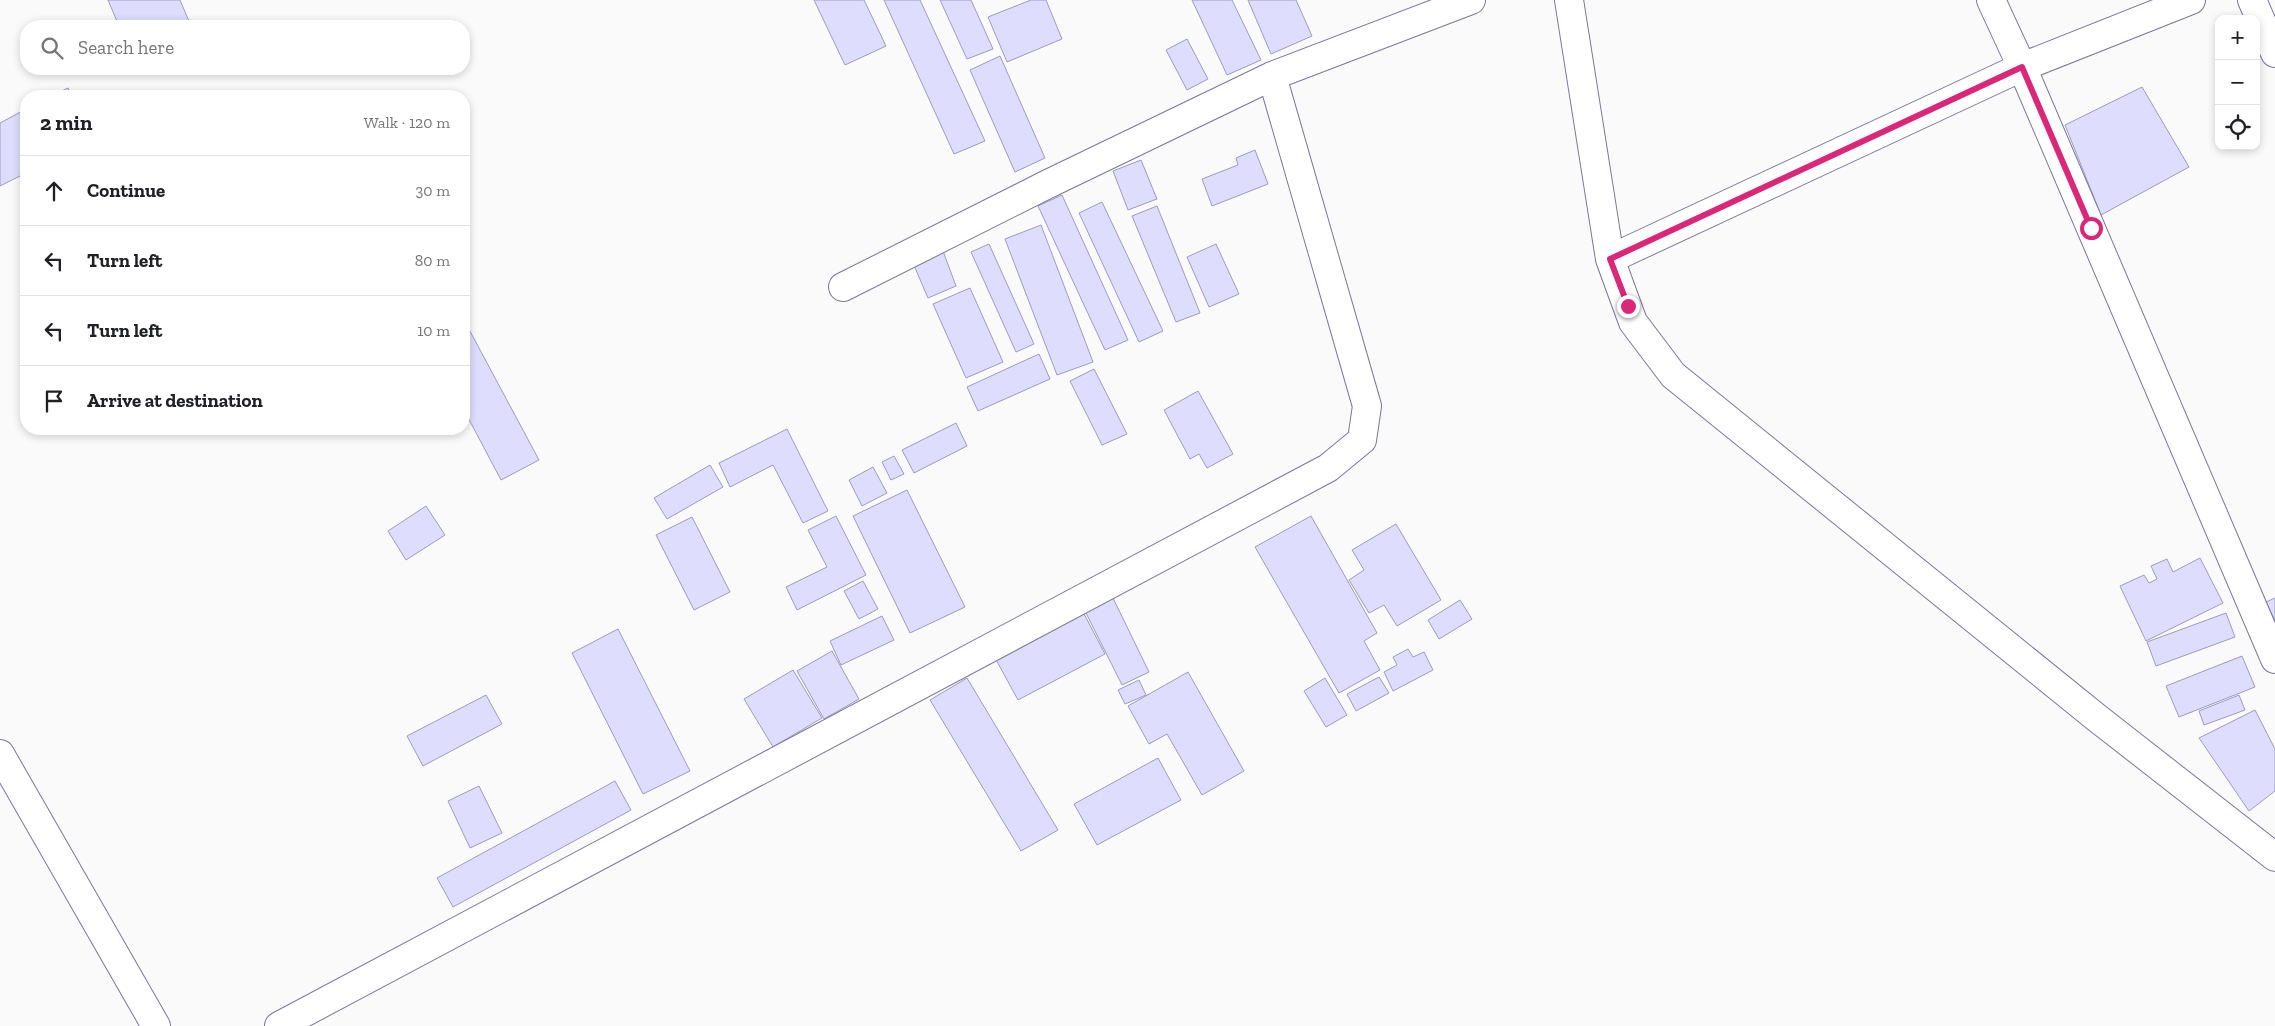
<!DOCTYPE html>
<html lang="en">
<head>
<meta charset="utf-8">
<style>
	:root { --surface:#fff; --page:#f6f6f6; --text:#202124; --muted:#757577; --line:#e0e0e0 }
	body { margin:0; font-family:"Zilla Slab",serif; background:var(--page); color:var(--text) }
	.controls { position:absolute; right:15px; top:15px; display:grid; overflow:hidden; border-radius:10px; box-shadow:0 2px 8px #0003 }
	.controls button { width:45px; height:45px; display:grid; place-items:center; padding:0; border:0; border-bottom:1px solid var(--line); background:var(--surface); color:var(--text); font:25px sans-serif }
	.stop { position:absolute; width:15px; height:15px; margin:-11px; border:4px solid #db2777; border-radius:50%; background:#fff }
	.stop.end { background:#db2777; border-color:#fff; box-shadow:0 1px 5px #0008 }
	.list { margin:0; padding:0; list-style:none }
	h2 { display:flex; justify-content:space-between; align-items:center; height:65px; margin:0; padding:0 20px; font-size:21px }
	h2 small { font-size:16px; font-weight:400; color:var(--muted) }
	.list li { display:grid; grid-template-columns:32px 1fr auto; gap:15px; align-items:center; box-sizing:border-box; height:70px; padding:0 20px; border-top:1px solid var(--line) }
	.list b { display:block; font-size:19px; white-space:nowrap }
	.list em { font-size:16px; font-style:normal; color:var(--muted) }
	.icon { flex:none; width:28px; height:28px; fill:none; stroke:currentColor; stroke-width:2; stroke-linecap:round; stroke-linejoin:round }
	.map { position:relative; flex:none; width:2275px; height:1026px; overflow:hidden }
	.search { position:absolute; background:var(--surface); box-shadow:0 2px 8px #0003; left:20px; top:20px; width:450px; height:55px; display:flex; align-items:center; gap:12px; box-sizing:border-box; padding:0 18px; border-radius:20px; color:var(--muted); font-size:19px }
	.panel { position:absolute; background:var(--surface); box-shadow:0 2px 8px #0003; left:20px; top:90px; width:450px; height:345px; border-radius:20px }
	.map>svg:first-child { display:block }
</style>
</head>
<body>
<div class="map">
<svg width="2275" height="1026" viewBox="0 0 2275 1026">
	<rect width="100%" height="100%" fill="#fafafa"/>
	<path fill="#dfddfd" stroke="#9d9bbc" d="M108 0H180L191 26H119Z
		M814 0H864L886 46 845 65Z
		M884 0H920L985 141 954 154Z
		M940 0H971L993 49 967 59Z
		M1031 0H1046L1062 39 1007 62 988 17Z
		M1192 0H1232L1261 60 1227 75Z
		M1248 0H1296L1312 36 1271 54Z
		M1187 39 1208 79 1187 90 1166 50Z
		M1000 56 1045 158 1015 172 970 70Z
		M2142 87 2189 167 2101 215 2065 125Z
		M68 88 72 96H51Z
		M26 109V173L0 186V123Z
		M1255 150 1268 184 1212 206 1202 179 1238 165 1236 158Z
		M1141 160 1157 199 1128 210 1113 171Z
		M1062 195 1128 340 1105 350 1038 206Z
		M1102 202 1163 331 1139 342 1079 213Z
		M1157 206 1200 313 1176 322 1132 216Z
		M1041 225 1093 362 1057 375 1005 239Z
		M989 244 1034 344 1016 352 971 252Z
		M1216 244 1239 294 1209 307 1187 257Z
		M943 251 956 286 928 298 913 263Z
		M970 288 1003 362 966 378 933 304Z
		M464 320 539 460 501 480 464 410Z
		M1039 354 1050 379 978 411 967 387Z
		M1094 369 1127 434 1102 445 1070 381Z
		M1198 391 1233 454 1207 468 1199 454 1190 459 1164 410Z
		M956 423 967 446 914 473 902 450Z
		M787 429 828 511 803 523 773 465 730 487 719 463Z
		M894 456 904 474 891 480 882 462Z
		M710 465 723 487 667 519 654 498Z
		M873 467 887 493 862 506 849 480Z
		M907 490 965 607 910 633 853 516Z
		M426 506 445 535 406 560 388 531Z
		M836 516 866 575 797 610 786 587 827 567 808 530Z
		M1311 516 1377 633 1364 641 1380 670 1339 693 1255 547Z
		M692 517 730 592 694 610 656 535Z
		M1396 524 1441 600 1397 626 1384 605 1369 613 1349 580 1364 570 1352 550Z
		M2200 558 2223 603 2146 641 2120 586 2144 575 2149 583 2157 579 2151 566 2167 559 2173 572Z
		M863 581 878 609 859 619 844 591Z
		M1112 596 1149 672 1122 685 1084 609Z
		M2275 598V621L2266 602Z
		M1460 600 1472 619 1439 639 1428 620Z
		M1082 610 1105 654 1018 700 994 656Z
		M2226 613 2235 637 2156 666 2147 642Z
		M882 616 894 640 841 665 830 641Z
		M618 629 690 771 643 794 572 653Z
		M1408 649 1413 657 1424 652 1433 670 1393 691 1384 672 1397 665 1393 657Z
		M832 651 859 699 824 719 797 671Z
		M2242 656 2255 687 2179 717 2166 686Z
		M793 670 822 718 773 747 744 699Z
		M1188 672 1244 771 1202 795 1167 734 1149 744 1128 706Z
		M1379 677 1389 693 1356 711 1347 694Z
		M967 678 1058 830 1021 851 930 700Z
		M1325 678 1347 715 1326 727 1304 691Z
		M1139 680 1146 695 1125 704 1118 690Z
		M486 695 502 724 423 766 407 736Z
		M2239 695 2245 710 2204 725 2199 711Z
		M2255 710 2275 749V791L2249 811 2199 738Z
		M1158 758 1181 800 1097 845 1074 804Z
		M615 781 631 810 453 907 437 878Z
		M479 786 502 833 470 848 448 801Z"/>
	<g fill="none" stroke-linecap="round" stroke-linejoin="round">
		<g stroke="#7b7898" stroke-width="30">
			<path id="minor" d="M1569 0 1610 259 1633 322 1673 375 2097 718 2275 857
				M2191 0 2022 67 2275 659
				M2252 0 2275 53
				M1610 259 2022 67 1991 0
				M843 287 1048 184 1272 76 1471 0
				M0 754 156 1026
				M279 1026 1328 468 1362 440 1367 406 1272 76"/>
		</g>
		<use href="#minor" stroke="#fff" stroke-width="28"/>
	</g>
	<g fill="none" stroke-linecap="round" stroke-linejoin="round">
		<path stroke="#db2777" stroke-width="6" d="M1628 306 1610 259 2022 67 2091 228"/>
	</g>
</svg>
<div class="controls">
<button>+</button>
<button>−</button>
<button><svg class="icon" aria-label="locate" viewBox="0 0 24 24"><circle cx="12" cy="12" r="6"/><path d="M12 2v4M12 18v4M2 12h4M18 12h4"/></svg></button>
</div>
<div class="stop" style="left:2091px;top:228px"></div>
<div class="stop end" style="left:1628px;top:306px"></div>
<div class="search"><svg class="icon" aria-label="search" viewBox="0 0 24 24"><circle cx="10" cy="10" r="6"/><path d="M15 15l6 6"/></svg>Search here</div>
<section class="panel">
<h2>2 min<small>Walk · 120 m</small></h2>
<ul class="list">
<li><svg class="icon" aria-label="ahead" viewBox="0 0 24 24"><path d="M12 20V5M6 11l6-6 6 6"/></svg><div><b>Continue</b></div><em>30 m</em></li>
<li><svg class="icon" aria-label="left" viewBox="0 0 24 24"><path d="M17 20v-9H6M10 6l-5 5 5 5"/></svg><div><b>Turn left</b></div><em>80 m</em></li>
<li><svg class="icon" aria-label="left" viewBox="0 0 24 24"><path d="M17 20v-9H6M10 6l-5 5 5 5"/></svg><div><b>Turn left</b></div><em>10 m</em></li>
<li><svg class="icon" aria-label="arrive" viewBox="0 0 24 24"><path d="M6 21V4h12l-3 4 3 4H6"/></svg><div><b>Arrive at destination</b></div></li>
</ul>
</section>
</div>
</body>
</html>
